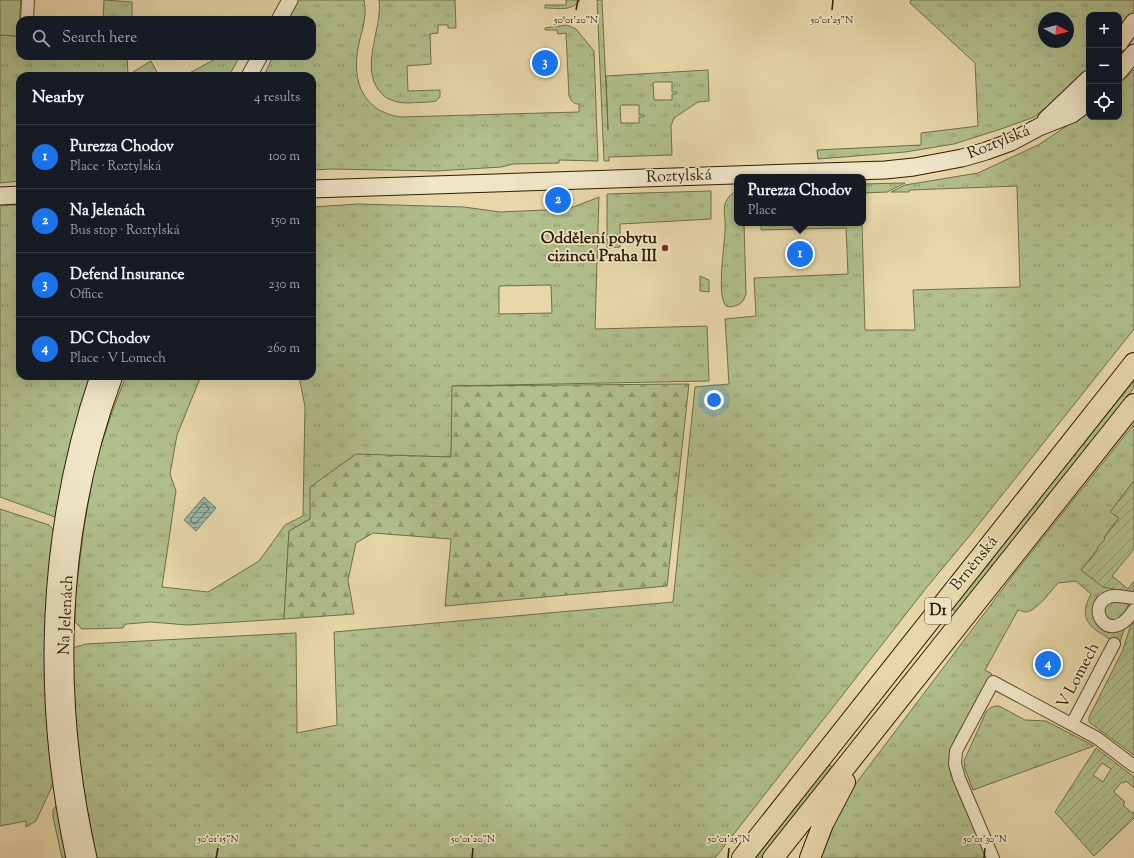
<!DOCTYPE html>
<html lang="en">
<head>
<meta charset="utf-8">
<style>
	:root { --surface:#171b24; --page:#20242c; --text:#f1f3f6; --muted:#9ea1a6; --line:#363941; --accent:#1a73e8 }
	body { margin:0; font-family:"Sorts Mill Goudy",serif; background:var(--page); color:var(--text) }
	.controls { position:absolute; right:12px; top:12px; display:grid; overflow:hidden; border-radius:8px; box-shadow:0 4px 16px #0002 }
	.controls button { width:36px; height:36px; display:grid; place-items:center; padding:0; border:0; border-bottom:1px solid var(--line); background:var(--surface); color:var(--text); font:20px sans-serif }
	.compass { position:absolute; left:1038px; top:12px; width:36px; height:36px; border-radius:50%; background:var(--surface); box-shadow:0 4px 16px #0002; rotate:97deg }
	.you { position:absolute; left:714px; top:400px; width:14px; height:14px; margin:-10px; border:3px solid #fff; border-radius:50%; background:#1a73e8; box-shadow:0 0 0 6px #1a73e833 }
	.badge { display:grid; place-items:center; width:26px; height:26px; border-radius:50%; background:var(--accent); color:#fff; font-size:13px; font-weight:700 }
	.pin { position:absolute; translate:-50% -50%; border:2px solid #fff; box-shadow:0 1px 4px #0006 }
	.popup { position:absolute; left:734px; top:174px; width:132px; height:52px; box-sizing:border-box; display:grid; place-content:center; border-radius:8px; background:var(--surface); filter:drop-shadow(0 1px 3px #0005); font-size:13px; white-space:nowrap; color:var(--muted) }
	.popup b { font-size:15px; color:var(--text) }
	.popup::after { content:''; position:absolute; left:50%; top:100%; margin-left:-8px; border:8px solid transparent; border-top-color:var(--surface) }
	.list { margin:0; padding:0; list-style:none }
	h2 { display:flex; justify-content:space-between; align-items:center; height:52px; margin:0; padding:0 16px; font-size:17px }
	h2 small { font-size:13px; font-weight:400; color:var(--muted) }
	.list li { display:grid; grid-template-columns:26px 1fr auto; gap:12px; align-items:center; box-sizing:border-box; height:64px; padding:0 16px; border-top:1px solid var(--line) }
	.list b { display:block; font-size:15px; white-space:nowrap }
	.list p { margin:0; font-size:13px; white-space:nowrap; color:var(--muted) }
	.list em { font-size:13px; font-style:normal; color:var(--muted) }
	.icon { flex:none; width:22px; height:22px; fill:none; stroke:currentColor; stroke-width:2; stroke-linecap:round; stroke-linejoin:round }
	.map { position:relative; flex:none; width:1134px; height:858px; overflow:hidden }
	.search { position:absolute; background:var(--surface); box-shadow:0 4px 16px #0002; left:16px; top:16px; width:300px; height:44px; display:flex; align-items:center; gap:10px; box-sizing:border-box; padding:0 14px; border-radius:12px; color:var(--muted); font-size:15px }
	.panel { position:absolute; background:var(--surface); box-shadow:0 4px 16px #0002; left:16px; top:72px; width:300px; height:308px; border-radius:12px }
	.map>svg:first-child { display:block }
</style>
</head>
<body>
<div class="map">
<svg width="1134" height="858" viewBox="0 0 1134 858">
	<defs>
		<pattern id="grass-tufts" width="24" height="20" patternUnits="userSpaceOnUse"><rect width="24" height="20" fill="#b0bf8c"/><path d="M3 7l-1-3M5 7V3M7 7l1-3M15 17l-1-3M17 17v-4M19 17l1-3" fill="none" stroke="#909a70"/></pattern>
		<pattern id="forest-firs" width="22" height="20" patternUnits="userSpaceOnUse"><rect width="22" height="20" fill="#b0bf8c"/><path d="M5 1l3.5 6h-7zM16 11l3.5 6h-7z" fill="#909a70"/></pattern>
		<pattern id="park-crowns" width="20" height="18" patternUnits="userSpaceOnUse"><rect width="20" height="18" fill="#b0bf8c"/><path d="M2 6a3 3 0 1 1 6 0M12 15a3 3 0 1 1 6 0" fill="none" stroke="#909a70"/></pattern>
		<pattern id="garden-furrows" width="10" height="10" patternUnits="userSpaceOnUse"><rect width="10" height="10" fill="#b0bf8c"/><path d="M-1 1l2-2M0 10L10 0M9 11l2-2" fill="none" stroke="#909a70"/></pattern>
		<pattern id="water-rules" width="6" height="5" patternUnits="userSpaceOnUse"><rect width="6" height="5" fill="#97b8ae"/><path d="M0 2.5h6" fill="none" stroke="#7c958b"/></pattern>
	</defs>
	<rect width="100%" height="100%" fill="#e7d7a9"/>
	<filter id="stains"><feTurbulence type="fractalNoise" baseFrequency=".005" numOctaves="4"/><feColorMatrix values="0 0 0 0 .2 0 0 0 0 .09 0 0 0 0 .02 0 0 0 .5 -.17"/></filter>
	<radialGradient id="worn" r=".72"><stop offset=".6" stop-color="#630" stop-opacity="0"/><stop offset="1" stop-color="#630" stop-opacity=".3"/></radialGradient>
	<path fill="url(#grass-tufts)" stroke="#706e48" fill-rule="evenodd" d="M104 0 132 2V20H103Z
		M297 0H364C368 16 361 32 358 48 352 82 363 111 400 117L579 112V104C573 104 571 101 569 96L566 33 558 34 557 30H545V28L567 25 576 29 594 51 598 161 559 160V163L513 164 501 167 436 171 332 169 312 170V76H264L273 56H312V20H287Z
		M379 0H455L456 28H448V25H438V33L430 34 431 64 407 66 408 91 440 90V97L436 101C428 103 417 102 409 103 399 103 390 101 383 95 357 71 383 29 379 0Z
		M566 0H580C571 12 558 8 545 8V5H566Z
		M597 0H602L608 130 606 76 708 70 709 101 698 102 674 118 671 126 672 155 609 157V161H604ZM655 82H672V92H677L676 94H672V100H654L653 83ZM622 105H639V115H644V117H639V123H621L620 106Z
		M911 0H1134V12L1119 33V15H1089V70L1077 84 1034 117 1004 128 954 144 905 152 818 159 817 150 921 145V133L978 126 975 63 910 3ZM1044 18H1068V42H1044Z
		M0 35 18 36V48H20V56H127L128 75 20 76V181L0 183Z
		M221 56H240L229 76H184Z
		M1134 70V329L971 534 927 587 715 858H94L78 767 72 648 86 644 296 633 297 733 337 725 334 632 673 602 695 387 729 384 725 319 756 316 754 278 848 274 846 228 761 230V224H751V223H862L865 330H915L913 290 1020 287 1017 186 910 190 909 192H891L905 185 978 173 1040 144 1089 111V117H1119V84Z
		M905 183 887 192 863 193V184Z
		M737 190V223H744L746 294 743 301 738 305 731 307 726 306C716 294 725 245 725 229 726 221 723 212 725 204 727 198 732 193 737 190Z
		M711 191V219L620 224V247L607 248V194Z
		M599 197 595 329 707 326 709 381 453 386 451 457 356 455 310 519 289 531 284 619 187 625 151 622 126 624 123 628 82 629 75 622V599L84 527 95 464 112 412 126 376H201L177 435 170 474 176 491 162 587 208 592 259 561 285 525 303 516 305 407 299 376H312V207L358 204 464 207 500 212 568 209ZM551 285 552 313 499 314V286Z
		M0 205H20V376H90L74 431 55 517 0 497Z
		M700 276 709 280V292L700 291Z
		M1134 380V388L956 612 952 609Z
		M1134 424V481L1111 511 1119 518 1104 537 1105 539 1097 548 1098 549 1081 570 1134 593H1107L1099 626C1108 633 1115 631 1125 627L1119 645C1098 630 1074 625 1091 594L1076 581 1058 583C1050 592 1041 605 1030 611 1026 613 1022 611 1018 610L985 670 992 674 952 750 953 775 959 795 986 855 981 858H858L856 857 855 858H819L821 850 851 790 1014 574Z
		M0 509 49 525 53 529 54 533 45 656 47 715 54 782 36 821 26 827V821L0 826Z
		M1116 601 1129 604 1122 617 1112 621 1106 618 1103 607 1106 603Z
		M996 706H999L1025 720 1046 721 1094 746 973 790 965 769 964 761 986 712 990 708Z
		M830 765 834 768 762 858H755L826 768Z
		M56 806H57L68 858H62L53 817V810Z"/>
	<path fill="url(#forest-firs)" stroke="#706e48" d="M689 384 667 586 445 606 451 539 373 533 356 543 348 580 354 614 284 619 289 531 310 519V487L356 454 451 457 452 386Z"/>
	<path fill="url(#park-crowns)" stroke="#706e48" d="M151 61 159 76H127L128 75Z"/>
	<path fill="url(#garden-furrows)" stroke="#706e48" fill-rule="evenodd" d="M1134 481V549L1112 576 1128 589 1134 581V593L1103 587 1081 570 1098 549 1097 548 1105 539 1104 538 1119 518 1110 512Z
		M1134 621V755L1093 725 1089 722V717L1123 650 1130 627Z
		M1096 748 1134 777V788L1126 781 1124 783 1122 782 1114 791 1115 793 1125 802 1123 805 1132 813 1134 812V818L1094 856 1055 812ZM1102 763 1111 769 1103 782 1093 775Z"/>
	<path fill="#b0bf8c" stroke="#706e48" d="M0 0H21L18 36 0 35Z"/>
	<path fill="url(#water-rules)" stroke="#6d7a6a" d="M204 497 216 508 196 531 184 520Z"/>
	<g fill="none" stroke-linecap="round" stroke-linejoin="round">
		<path stroke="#636a58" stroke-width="1" d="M203 504H206L209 509 196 523 194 524 191 521V519Z"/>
		<g stroke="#5d4b2c" stroke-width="14">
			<path id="minor" d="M27 20 28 0
				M1134 598C1126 598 1116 594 1109 597 1084 606 1109 649 1134 610
				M1072 724 1114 644
				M993 858 959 778 955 764 956 751 993 682 1097 738 1134 766"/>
		</g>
		<g stroke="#5d4b2c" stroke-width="17">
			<path id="tertiary" d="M279 20 290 0
				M249 76 260 56"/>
		</g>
		<g stroke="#2f1c03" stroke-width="19">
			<path id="secondary" d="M1119 43 1134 22
				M1119 71 1134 53
				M1046 120 1089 79
				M312 189 791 173 885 170 914 167 962 158 986 151 1011 142 1039 127 1072 114 1089 101
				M0 196 20 195
				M75 858C40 698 46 532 99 376
				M88 858C52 699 56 530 114 376"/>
		</g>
		<g stroke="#2f1c03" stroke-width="22">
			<path id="trunk" d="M742 858 1134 363
				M773 858 1134 404
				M810 858 823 824 845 782"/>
		</g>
		<use href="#minor" stroke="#efe5c7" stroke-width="12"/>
		<use href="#tertiary" stroke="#efe5c7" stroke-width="15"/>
		<use href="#secondary" stroke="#efe5c7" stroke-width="17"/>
		<use href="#trunk" stroke="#e7d7a9" stroke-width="20"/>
	</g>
	<path fill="none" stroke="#2f1c03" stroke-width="1.5" d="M576 10 578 0M832 10 833 0M216 858 218 848M472 858 473 848M728 858 729 848M984 858 985 848"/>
	<circle fill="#8f2418" stroke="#efe5c7" stroke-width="1.5" cx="665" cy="248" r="4"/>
	<g text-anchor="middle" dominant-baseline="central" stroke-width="3.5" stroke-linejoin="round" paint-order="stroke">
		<rect fill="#efe5c7" stroke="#69583e" stroke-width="1" x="925" y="598" width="26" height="26" rx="3"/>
		<g font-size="15" font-weight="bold" fill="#2f1c03">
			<text x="938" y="611">D1</text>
		</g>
		<g font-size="16" fill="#2f1c03" stroke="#efe5c7">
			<text transform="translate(999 143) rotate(-22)">Roztylská</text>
			<text transform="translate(679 177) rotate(-2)">Roztylská</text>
			<text transform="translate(975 564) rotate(-51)">Brněnská</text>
			<text transform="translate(67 615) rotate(-87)">Na Jelenách</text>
			<text transform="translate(1079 676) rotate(-62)">V Lomech</text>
		</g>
		<g font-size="16" font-weight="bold" fill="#2f1c03" stroke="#efe5c7" text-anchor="end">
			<text x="657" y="239">Oddělení pobytu<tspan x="657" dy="18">cizinců Praha III</tspan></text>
		</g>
	</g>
	<g font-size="10" text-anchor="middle" fill="#2f1c03" stroke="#efe5c7" stroke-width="3.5" stroke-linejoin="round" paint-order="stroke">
		<text x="576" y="23">50°01'20"N</text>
		<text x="832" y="23">50°01'25"N</text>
		<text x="218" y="842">50°01'15"N</text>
		<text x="473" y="842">50°01'20"N</text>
		<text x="729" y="842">50°01'25"N</text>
		<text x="985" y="842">50°01'30"N</text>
	</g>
	<rect width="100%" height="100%" filter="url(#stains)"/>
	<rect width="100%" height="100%" fill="url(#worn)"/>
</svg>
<div class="controls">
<button>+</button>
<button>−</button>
<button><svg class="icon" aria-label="locate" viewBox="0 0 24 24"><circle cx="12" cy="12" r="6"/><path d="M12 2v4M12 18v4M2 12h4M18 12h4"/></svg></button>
</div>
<svg class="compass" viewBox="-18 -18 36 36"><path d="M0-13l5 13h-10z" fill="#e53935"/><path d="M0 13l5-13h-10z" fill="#9ea1a6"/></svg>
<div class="you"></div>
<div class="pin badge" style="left:800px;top:254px">1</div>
<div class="popup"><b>Purezza Chodov</b>Place</div>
<div class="pin badge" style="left:558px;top:200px">2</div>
<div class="pin badge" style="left:545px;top:63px">3</div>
<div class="pin badge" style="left:1048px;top:664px">4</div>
<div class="search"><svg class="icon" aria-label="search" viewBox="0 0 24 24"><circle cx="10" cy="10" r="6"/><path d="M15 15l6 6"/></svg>Search here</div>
<section class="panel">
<h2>Nearby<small>4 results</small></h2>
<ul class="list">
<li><span class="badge">1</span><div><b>Purezza Chodov</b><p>Place · Roztylská</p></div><em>100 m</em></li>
<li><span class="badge">2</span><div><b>Na Jelenách</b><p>Bus stop · Roztylská</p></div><em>150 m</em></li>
<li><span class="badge">3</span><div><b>Defend Insurance</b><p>Office</p></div><em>230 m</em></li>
<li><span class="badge">4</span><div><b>DC Chodov</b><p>Place · V Lomech</p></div><em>260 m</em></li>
</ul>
</section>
</div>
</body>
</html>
